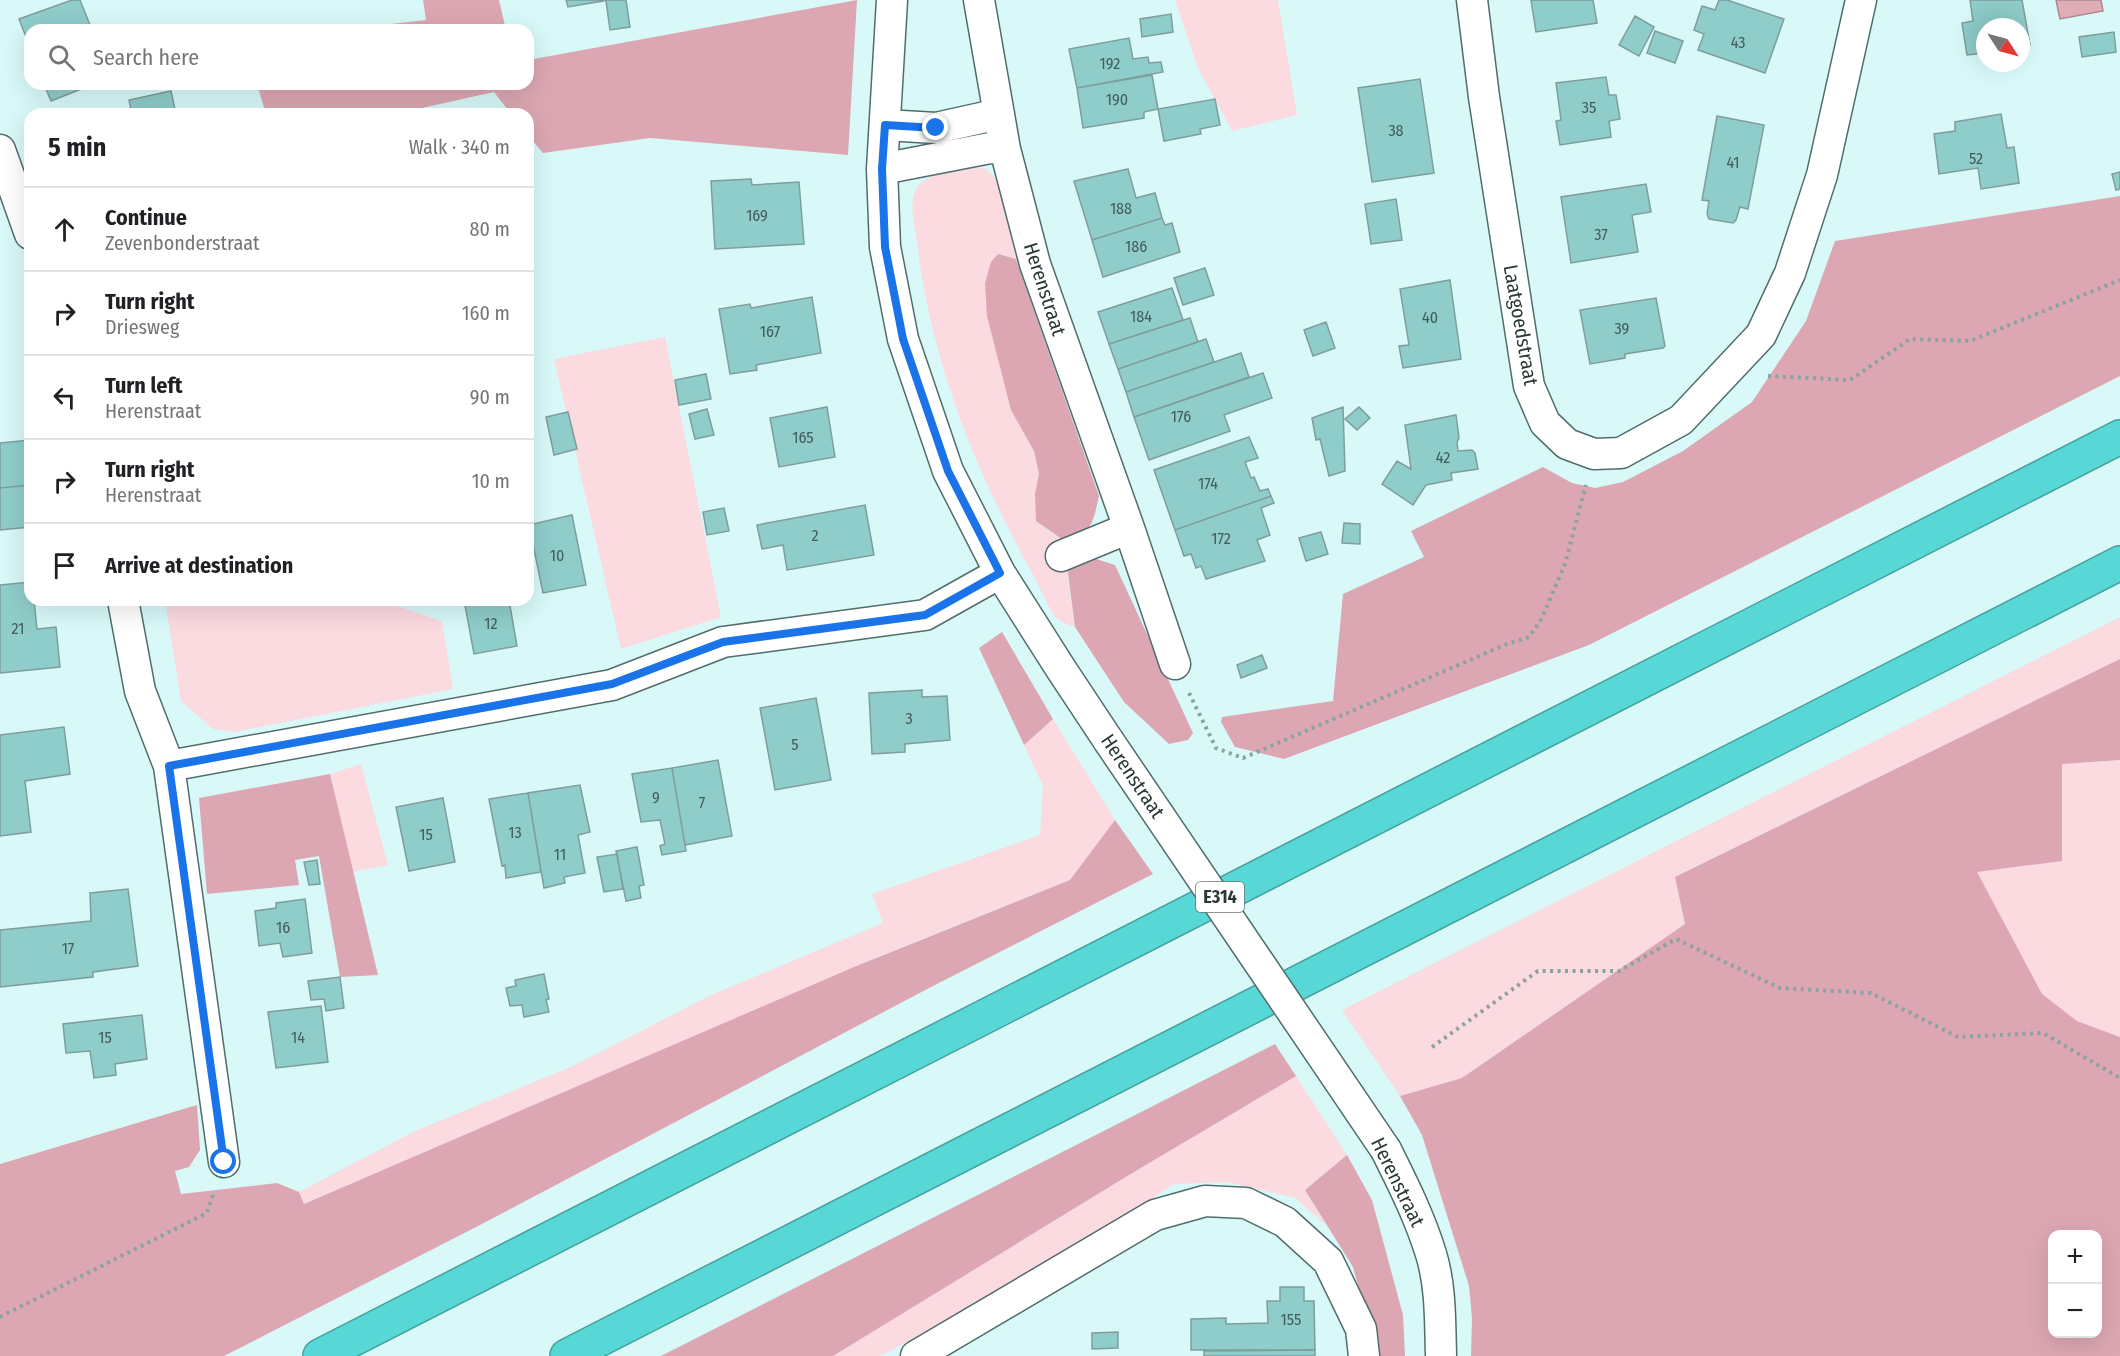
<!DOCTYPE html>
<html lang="en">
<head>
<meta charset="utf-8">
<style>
	:root { --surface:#fff; --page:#f2f2f2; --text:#202124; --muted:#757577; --line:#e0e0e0 }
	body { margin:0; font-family:"Fira Sans Condensed",sans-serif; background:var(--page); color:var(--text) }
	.controls { position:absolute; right:18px; bottom:18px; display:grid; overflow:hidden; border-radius:12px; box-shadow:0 6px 24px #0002 }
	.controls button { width:54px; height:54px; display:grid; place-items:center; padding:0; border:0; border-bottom:2px solid var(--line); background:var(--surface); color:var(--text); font:30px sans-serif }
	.compass { position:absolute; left:1976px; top:18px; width:54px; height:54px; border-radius:50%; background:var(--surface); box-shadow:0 6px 24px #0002; rotate:126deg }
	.stop { position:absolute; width:18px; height:18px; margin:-14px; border:4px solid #1a73e8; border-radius:50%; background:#fff }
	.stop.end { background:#1a73e8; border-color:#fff; box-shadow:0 2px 6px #0008 }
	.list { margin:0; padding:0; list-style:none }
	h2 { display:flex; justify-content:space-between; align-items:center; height:78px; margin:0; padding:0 24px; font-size:26px }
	h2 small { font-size:20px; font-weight:400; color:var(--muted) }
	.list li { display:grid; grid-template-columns:39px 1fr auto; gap:18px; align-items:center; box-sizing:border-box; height:84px; padding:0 24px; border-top:2px solid var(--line) }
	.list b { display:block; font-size:22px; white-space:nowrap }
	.list p { margin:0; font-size:20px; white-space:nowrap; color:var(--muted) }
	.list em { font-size:20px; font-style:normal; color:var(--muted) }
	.icon { flex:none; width:33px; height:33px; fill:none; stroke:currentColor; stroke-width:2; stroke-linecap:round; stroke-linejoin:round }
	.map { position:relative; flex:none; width:2120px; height:1356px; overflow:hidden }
	.search { position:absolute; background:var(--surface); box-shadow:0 6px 24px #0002; left:24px; top:24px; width:510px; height:66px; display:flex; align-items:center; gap:15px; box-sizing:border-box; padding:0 21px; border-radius:18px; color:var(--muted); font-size:22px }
	.panel { position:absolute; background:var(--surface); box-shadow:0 6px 24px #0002; left:24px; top:108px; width:510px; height:498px; border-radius:18px }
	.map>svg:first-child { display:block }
</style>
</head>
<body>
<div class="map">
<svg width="2120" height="1356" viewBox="0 0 2120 1356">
	<rect width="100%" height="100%" fill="#d8f9f8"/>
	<path fill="#fbdae0" d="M1175 0H1278L1297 115 1232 131 1198 68Z
		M971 166 986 169 999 181 1016 259 998 254 1024 432 1034 451 1039 474 1036 501 1046 529 1066 542 1068 580 1075 627C1070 625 1063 623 1059 620 1051 614 1041 590 1036 580 977 475 931 363 917 242 915 227 909 206 915 192 922 174 953 170 971 166Z
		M665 337 721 617 621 649 554 359Z
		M165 600H379L442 621 453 689 235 732 213 729 181 701Z
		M2120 617V659L1675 877 1685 924 1462 1078 1400 1096 1342 1010Z
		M1053 719 1115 820 1070 880 895 950 304 1204 299 1192 415 1131 573 1066 711 995 883 923 872 894 1040 835 1043 786 1024 745Z
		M2120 760V1037L2077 1021 2042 994 1976 872 2062 861V764Z
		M361 764 388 865 352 872 330 774Z
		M1296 1076 1347 1155 1305 1190 1326 1225 1295 1198 1227 1182 1174 1184 1042 1271 880 1356H833L1129 1175Z"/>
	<path fill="#dca7b2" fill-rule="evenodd" d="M423 0H499L506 30H339L426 20Z
		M857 0 848 155 650 138 543 153 528 135V114H511L494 92 395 114H266L257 84H528V60Z
		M2120 196V376L1589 645 1284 759 1235 747 1221 722 1222 717 1333 701 1343 594 1424 557 1411 531 1543 467 1572 483 1595 488 1623 482 1683 451 1752 402 1806 321 1835 241Z
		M998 254 1016 259 1099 496C1092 526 1094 528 1066 542L1036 521 1035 494 1039 474 1034 451 1011 410 987 316 985 283 991 262Z
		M1093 558 1115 565 1193 733 1188 740 1169 744 1124 702 1075 627 1067 566Z
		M1002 632 1053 719 1024 745 979 648Z
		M2120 659V760L2062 764V861L1977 872 2042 994 2077 1021 2120 1037V1356H1471L1472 1318 1469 1286 1422 1135 1400 1096 1462 1078 1685 924 1675 877ZM2052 1234H2098V1334H2052Z
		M330 774 378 975 340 977 319 856 295 860 299 885 207 894 199 798Z
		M1115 820 1153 874 931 987 480 1225 224 1356H0V1164L197 1105 200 1150 189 1167 175 1171 181 1194 277 1183 299 1192 304 1204 854 967 1070 880Z
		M1275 1044 1296 1076 1129 1175 833 1356H661Z
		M1347 1155 1372 1200 1403 1315 1405 1356H1377L1353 1267 1305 1190Z"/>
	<path fill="#e0acb6" stroke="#a98990" stroke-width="1.5" d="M2056 0H2101L2103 11 2060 19Z"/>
	<path fill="#8fcdca" stroke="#7f9d9c" stroke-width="1.5" d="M72 0H80L92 30H30V47L19 19Z
		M566 0H603V1L568 7Z
		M626 0 630 27 610 30 606 1 603 0Z
		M1531 0H1593L1597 23 1536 32Z
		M1719 0H1727L1784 19 1765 73 1698 50 1704 34 1694 30 1702 6 1715 10Z
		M1970 0H2022L2030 45 2021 47V27H1985V53L1967 55 1962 23 1973 21Z
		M1171 14 1173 32 1142 37 1140 19Z
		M1635 16 1654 27 1639 56 1619 45Z
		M1655 31 1683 41 1675 63 1647 53Z
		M2114 32 2116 52 2082 57 2079 37Z
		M1129 38 1133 59 1148 57 1149 63 1161 62 1163 72 1077 88 1069 49Z
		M1152 75 1158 109 1144 112V118L1083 128 1077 88Z
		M1606 77 1609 95H1616L1620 119 1609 121 1611 137 1560 145 1556 121 1561 120 1556 83Z
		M1420 79 1434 173 1372 182 1358 88Z
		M44 84H94L51 101Z
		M171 91 176 114H132L129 100Z
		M1215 99 1220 125 1200 129 1201 134 1164 141 1158 109Z
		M2001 114 2007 148 2014 147 2019 183 1981 189 1978 168 1939 174 1934 134 1955 131V122Z
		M1717 116 1764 125 1748 209 1740 207 1736 220 1733 223 1709 219 1707 214 1709 201 1702 200Z
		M1128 169 1136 198 1155 193 1162 218 1092 240 1074 181Z
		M2120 172V189L2116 190 2112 174Z
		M751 179 752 185 799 182 804 244 715 249 711 181Z
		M1646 184 1651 212 1632 215 1638 252 1571 263 1561 197Z
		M1396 199 1402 240 1371 244 1365 204Z
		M1162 218 1165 225 1172 223 1180 252 1103 277 1092 240Z
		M1205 268 1214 295 1183 305 1174 278Z
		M1450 280 1461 359 1403 368 1399 346 1409 345 1400 289Z
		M1172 288 1183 320 1109 344 1098 312Z
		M812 297 821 353 756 365 757 370 730 374 719 309 750 304 751 308Z
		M1656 298 1665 346 1663 348 1625 354V358L1590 364 1580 310Z
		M1190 318 1198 342 1118 369 1109 344Z
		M1326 322 1335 348 1313 356 1304 330Z
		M1206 339 1214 362 1126 392 1118 369Z
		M1241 353 1249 377 1134 417 1126 392Z
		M1263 373 1272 398 1224 415 1230 431 1149 460 1134 417Z
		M706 374 711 399 679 405 675 380Z
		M827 407 835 457 779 467 770 418Z
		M1343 407 1345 471 1329 476 1320 439 1316 440 1312 418Z
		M1359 407 1370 418 1357 430 1345 419Z
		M707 409 714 435 695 439 689 414Z
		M568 412 577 449 554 455 546 417Z
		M1456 415 1459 438 1457 442 1458 451 1472 450 1475 453 1478 469 1451 473 1452 480 1426 485 1413 505 1382 484 1397 461 1411 469 1405 425Z
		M1249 437 1258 458 1245 462 1251 478 1254 477 1260 491 1268 489 1271 496 1175 530 1154 470Z
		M30 440V485L0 488V443Z
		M30 485V527L0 530V488Z
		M1271 496 1274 503 1261 508 1270 535 1257 540 1265 561 1206 579 1201 566 1196 568 1191 554 1184 556 1175 530Z
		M865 505 874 555 787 570 783 545 762 549 757 525Z
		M724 508 729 531 707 535 703 512Z
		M572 515 586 585 543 593 529 525Z
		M1344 523 1360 524V544L1342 543Z
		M1321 532 1328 554 1306 561 1299 538Z
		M30 582V600H34L37 629 56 627 60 667 0 673V585Z
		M464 600H509L517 646 474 654Z
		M1262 655 1267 668 1241 678 1237 665Z
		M922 690V697L947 696 950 740 905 744V752L872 754 869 693Z
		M816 698 831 780 775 790 760 708Z
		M64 727 70 774 25 781 31 832 0 836V735Z
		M718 760 732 836 685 845 672 768Z
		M672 768 686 851 662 855 660 846 665 844 660 820 641 822 632 774Z
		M580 785 590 832 578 835 585 873 564 877 565 883 544 888 528 793Z
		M528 793 541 872 506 878 505 865 502 866 489 799Z
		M443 798 455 862 409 871 396 807Z
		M637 847 644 885 639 886 641 898 626 901 616 851Z
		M617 854 623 889 604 892 597 857Z
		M317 860 320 884 309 885 304 862Z
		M128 889 138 966 93 972V977L0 987V930L91 921 90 893Z
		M305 899 312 953 283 957 280 943 259 946 255 911 276 908V903Z
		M544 974 549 999 546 1000 549 1012 524 1017 522 1005 510 1006 506 988 516 986 515 980Z
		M340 977 344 1008 326 1011 324 999 311 1000 308 981Z
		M321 1006 328 1062 276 1068 268 1012Z
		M142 1015 147 1059 115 1064 116 1075 94 1078 90 1051 66 1053 63 1024Z
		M1280 1287H1304V1301H1314L1315 1350H1191V1319L1226 1318V1324L1268 1323 1267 1301H1280Z
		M1118 1332V1348L1092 1349V1333Z
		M1315 1350V1356H1204V1351Z"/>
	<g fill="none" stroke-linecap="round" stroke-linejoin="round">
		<g stroke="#506d6c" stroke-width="33">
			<path id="street" d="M892 0 882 169 885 247 903 339 948 471 1000 573 1061 669 1108 740
				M979 0 1005 149 1035 264 1129 528 1175 664
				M1472 0 1484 97 1529 386 1545 423 1567 444 1594 454 1621 453 1681 420 1761 335 1790 273 1822 175 1861 0
				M885 125 936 128 999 114
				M0 150 30 234
				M882 169 990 148 1005 149
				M1061 556 1129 528
				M123 600 140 691 169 766 224 1162
				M169 766 612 685 723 642 925 615 1000 573
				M1386 1150C1403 1184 1420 1218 1431 1254 1441 1286 1440 1322 1441 1356
				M916 1356 1155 1215 1205 1201 1246 1203 1285 1222 1328 1261 1361 1329 1364 1356"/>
		</g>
		<g stroke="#47a09e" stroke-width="36">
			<path id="highway" d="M320 1356 2120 437
				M567 1356 2120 563"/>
		</g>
		<path stroke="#8aa2a1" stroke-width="4" stroke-dasharray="3 4.5" stroke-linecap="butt" d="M1768 376 1850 380 1910 339 1970 341 2120 280
			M1189 693 1216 748 1243 758 1507 644 1529 637 1542 618 1565 564 1586 485
			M1432 1047 1538 971H1619L1676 939 1780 988 1871 993 1958 1037 2043 1033 2120 1078
			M0 1317 207 1213 214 1192"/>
		<use href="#street" stroke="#fff" stroke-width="30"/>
		<use href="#highway" stroke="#57d8d6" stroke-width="33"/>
		<g stroke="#506d6c" stroke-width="33" stroke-linecap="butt">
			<path id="street-bridge" d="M1108 740 1386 1150"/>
		</g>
		<use href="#street-bridge" stroke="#fff" stroke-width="30"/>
	</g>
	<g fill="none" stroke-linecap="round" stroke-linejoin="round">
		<path stroke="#1a73e8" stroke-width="8" d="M224 1162 169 766 612 684 723 642 925 615 1000 573 948 471 903 339 885 247 882 169 885 125 936 128"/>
	</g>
	<g text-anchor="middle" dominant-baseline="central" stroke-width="6" stroke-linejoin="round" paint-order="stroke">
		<g font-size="16" fill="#435c5c">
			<text x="1738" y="42">43</text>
			<text x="1110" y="63">192</text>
			<text x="1117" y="99">190</text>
			<text x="1589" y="107">35</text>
			<text x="1396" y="130">38</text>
			<text x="1976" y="158">52</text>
			<text x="1733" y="162">41</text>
			<text x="1121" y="208">188</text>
			<text x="757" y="215">169</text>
			<text x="1601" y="234">37</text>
			<text x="1136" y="246">186</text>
			<text x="1141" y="316">184</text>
			<text x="1430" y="317">40</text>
			<text x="1622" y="328">39</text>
			<text x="770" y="331">167</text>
			<text x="1181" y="416">176</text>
			<text x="803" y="437">165</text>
			<text x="1443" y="457">42</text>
			<text x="1208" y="483">174</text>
			<text x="815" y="535">2</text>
			<text x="1221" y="538">172</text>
			<text x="557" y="555">10</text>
			<text x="491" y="623">12</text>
			<text x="18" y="628">21</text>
			<text x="909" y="718">3</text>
			<text x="795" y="744">5</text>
			<text x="656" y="797">9</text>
			<text x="702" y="802">7</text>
			<text x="515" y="832">13</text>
			<text x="426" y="834">15</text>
			<text x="560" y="854">11</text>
			<text x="283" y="927">16</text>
			<text x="68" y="948">17</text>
			<text x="105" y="1037">15</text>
			<text x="298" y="1037">14</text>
			<text x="1291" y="1319">155</text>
		</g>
		<rect fill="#fff" stroke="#6a7373" stroke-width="1.5" x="1196" y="882" width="48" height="30" rx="4.5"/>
		<g font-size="18" font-weight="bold" fill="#2a3737">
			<text x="1220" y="897">E314</text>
		</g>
		<g font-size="20" fill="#2a3737" stroke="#fff">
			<text transform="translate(1045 289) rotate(72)">Herenstraat</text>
			<text transform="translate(1521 325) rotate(80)">Laatgoedstraat</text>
			<text transform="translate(1133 776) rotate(56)">Herenstraat</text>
			<text transform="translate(1398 1182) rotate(64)">Herenstraat</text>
		</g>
	</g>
</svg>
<div class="controls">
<button>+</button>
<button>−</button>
</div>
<svg class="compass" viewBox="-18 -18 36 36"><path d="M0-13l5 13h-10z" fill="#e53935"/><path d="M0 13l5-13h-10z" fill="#757577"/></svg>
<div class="stop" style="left:224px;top:1162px"></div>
<div class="stop end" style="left:936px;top:128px"></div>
<div class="search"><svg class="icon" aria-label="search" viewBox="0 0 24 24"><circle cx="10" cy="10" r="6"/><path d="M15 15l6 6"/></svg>Search here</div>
<section class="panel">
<h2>5 min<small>Walk · 340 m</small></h2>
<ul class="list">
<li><svg class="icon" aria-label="ahead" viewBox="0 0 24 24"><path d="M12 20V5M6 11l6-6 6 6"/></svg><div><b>Continue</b><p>Zevenbonderstraat</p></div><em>80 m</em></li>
<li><svg class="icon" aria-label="right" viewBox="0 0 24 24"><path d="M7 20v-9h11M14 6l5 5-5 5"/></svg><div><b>Turn right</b><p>Driesweg</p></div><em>160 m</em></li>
<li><svg class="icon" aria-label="left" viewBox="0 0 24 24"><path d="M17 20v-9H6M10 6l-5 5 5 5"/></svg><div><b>Turn left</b><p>Herenstraat</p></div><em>90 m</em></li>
<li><svg class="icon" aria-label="right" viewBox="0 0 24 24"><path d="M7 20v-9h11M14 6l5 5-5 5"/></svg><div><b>Turn right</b><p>Herenstraat</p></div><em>10 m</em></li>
<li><svg class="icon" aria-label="arrive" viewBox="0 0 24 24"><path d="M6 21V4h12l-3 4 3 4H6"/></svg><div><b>Arrive at destination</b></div></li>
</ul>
</section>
</div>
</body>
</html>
